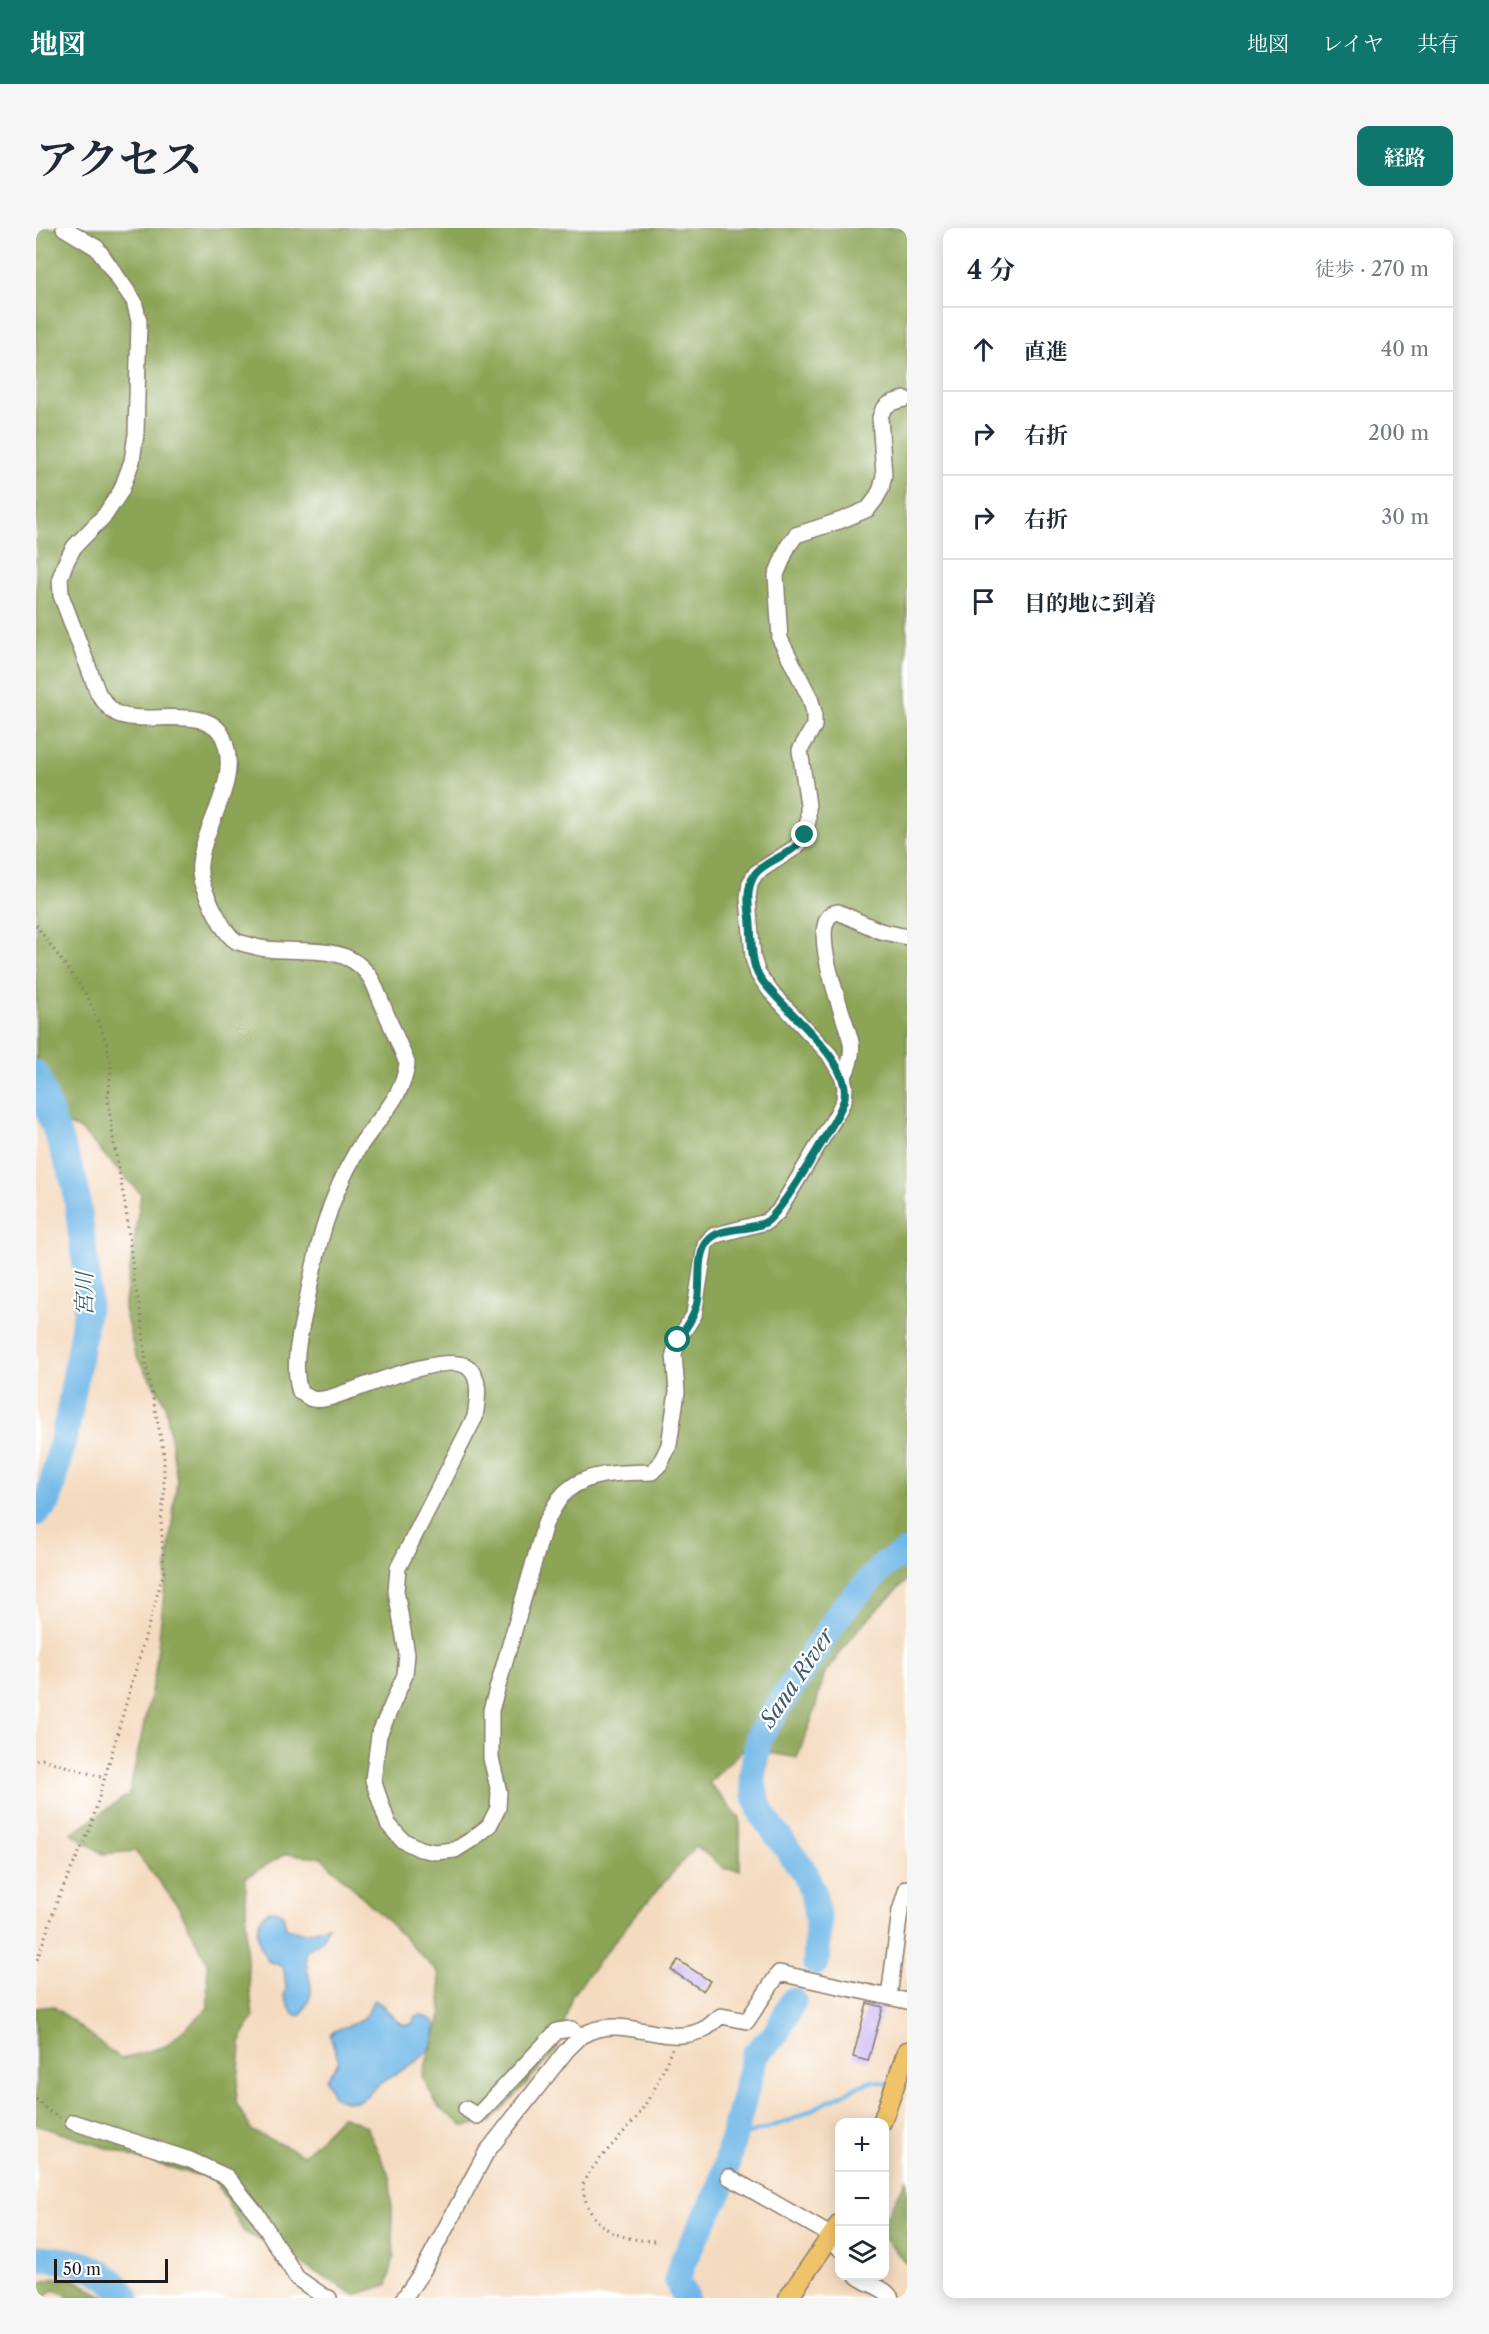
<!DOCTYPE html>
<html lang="ja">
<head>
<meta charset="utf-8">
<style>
	:root { --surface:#fff; --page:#f6f6f7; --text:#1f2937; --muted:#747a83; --line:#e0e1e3; --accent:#0f766e }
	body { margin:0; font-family:"Libre Caslon Text","Noto Serif JP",serif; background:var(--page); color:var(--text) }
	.controls { position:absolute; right:18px; bottom:18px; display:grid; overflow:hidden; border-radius:12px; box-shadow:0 3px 15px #0003 }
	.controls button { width:54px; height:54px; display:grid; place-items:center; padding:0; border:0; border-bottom:2px solid var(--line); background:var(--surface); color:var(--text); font:30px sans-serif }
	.scale { position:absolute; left:18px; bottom:15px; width:114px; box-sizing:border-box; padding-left:6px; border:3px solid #1c1c1c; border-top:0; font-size:16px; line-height:21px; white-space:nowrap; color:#1c1c1c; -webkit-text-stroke:4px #fff; paint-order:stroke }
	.stop { position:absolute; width:18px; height:18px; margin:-14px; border:4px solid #0f766e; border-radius:50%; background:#fff }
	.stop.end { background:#0f766e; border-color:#fff; box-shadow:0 2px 6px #0008 }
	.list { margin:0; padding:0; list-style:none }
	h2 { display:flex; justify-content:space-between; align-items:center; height:78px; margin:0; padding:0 24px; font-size:26px }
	h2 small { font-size:20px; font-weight:400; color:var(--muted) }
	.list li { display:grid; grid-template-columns:39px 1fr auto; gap:18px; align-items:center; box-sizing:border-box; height:84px; padding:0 24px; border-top:2px solid var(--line) }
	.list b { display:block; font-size:22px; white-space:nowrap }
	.list em { font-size:20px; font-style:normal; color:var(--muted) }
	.icon { flex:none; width:33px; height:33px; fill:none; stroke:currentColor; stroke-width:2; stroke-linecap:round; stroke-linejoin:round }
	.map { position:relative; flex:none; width:871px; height:2070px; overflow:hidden; border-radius:12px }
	header { display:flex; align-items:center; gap:36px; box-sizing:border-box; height:84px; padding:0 30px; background:var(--accent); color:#fff }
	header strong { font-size:28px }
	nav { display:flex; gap:33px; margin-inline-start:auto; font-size:21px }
	.intro { display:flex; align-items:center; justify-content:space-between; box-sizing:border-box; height:144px; padding:0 36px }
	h1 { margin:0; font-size:42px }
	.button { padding:15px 27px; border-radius:12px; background:var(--accent); color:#fff; font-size:21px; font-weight:700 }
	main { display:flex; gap:36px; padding:0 36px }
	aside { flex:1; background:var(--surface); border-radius:12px; box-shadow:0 3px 15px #0003 }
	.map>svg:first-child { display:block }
</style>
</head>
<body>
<header>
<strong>地図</strong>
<nav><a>地図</a><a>レイヤ</a><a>共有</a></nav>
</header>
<div class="intro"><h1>アクセス</h1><a class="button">経路</a></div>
<main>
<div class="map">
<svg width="871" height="2070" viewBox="0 0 871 2070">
	<rect width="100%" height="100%" fill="#fff"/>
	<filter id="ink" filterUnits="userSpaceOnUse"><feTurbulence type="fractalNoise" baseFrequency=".0167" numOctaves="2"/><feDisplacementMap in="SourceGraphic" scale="12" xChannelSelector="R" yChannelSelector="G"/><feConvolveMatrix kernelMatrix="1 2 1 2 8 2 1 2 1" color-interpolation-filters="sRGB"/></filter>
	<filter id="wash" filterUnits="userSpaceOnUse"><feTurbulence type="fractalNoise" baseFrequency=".008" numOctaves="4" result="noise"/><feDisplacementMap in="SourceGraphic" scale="24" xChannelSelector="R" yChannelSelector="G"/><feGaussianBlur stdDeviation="1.35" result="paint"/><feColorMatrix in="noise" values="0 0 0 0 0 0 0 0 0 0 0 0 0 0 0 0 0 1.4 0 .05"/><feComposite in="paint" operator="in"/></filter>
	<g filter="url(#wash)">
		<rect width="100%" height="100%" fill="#f4dabe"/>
		<path fill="#8ca456" stroke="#546039" stroke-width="1.5" d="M0 0H871V1352L822 1401 788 1447 777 1488 761 1530 708 1520 673 1555 704 1591V1642L689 1641 660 1618 597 1690 536 1767 521 1822 454 1894 428 1898 403 1880 386 1849 406 1785 403 1746 358 1699 285 1629 249 1626 210 1649V1723L217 1790 206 1808 200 1874 216 1903 268 1927 306 1888 330 1898 354 1949 358 2029 351 2057 319 2067 207 2003 179 1952 101 1930 0 1897V1780L17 1778 85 1831 130 1818 172 1780 171 1734 142 1678 99 1623 67 1626 36 1605 93 1566 119 1445 141 1252 129 1175 99 1126 88 1081 105 966 45 902 0 883Z
			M871 1950V2036L849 2011V1991Z
			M19 2050 37 2051 71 2070H31L30 2066 17 2062 7 2070H0V2056Z"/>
		<path fill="#6fb7e7" stroke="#466a82" stroke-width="1.5" d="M233 1683H241L247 1686 250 1700 270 1705 292 1698 287 1711 270 1723C267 1752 287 1756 264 1788L257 1786 248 1768 250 1761 248 1741 243 1737 232 1733C222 1718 214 1694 233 1683Z
			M338 1772C354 1778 356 1800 376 1796L380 1788 385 1787 398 1793C407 1827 368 1839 346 1854 338 1859 332 1868 324 1872 315 1876 305 1872 297 1868L290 1851 303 1833 294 1807C302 1797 319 1799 329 1789 334 1784 333 1778 338 1772Z"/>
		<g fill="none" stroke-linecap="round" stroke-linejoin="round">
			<path stroke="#6fb7e7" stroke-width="4.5" d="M697 1911 755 1892 825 1857 837 1853 854 1856"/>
			<path stroke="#6fb7e7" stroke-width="27" d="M0 846 39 956 51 1048 52 1073 33 1187 12 1273 0 1285
				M780 1734 782 1694 777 1664 769 1645 727 1588 719 1567 716 1548 723 1508 806 1382 849 1336 871 1324
				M0 2030C36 2031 70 2037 90 2070
				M650 2070 641 2052 647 2033 684 1962 719 1826 739 1807 757 1773"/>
		</g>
		<g id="blocks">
			<path fill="#cbb8f6" d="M642 1732 674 1753 667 1763 635 1742Z
				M831 1775 847 1779 832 1833 817 1829Z"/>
		</g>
	</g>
	<g filter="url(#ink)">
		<use href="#blocks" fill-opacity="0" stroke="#887b6d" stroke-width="1.5"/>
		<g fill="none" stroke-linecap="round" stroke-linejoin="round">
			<g stroke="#887b6d" stroke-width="18">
				<path id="minor" d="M28 0 61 20 98 73 103 93 100 206 96 233 85 263 69 287 38 319 29 336 24 350 25 367 62 465C67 473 72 480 80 485 107 499 172 475 187 509 206 553 168 594 164 636 162 653 172 670 179 684 184 693 190 707 200 713 203 715 209 716 213 717 255 731 311 707 337 754L371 835C368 870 339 893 322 921 291 973 280 1024 269 1082 263 1109 256 1138 264 1164 268 1166 273 1170 276 1171 289 1174 305 1165 317 1162 339 1154 415 1124 433 1140 446 1151 441 1175 439 1189L362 1340 360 1363 371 1426 369 1447 343 1507 337 1552 352 1596 366 1612 384 1621 399 1624 419 1622 435 1612 453 1598 462 1580 463 1564 455 1530V1482L509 1296C515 1285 522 1269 533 1261 555 1243 590 1245 616 1244L624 1236 633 1217 641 1164 638 1126 642 1112 658 1087 669 1017 676 1008 730 994 742 984 801 886 808 872 809 859 807 850 793 826 735 764 722 746 717 730 712 670 714 655 720 645 760 619 769 607 772 593V577L764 522 778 498V484L774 470 744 411 740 347 752 318 760 307 806 292 832 281 839 272 845 261 848 247 844 190C847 176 856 174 869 171
					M807 850C813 839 817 827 815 814 811 794 766 688 802 684L844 703 871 709
					M853 1769 864 1683 871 1660
					M430 1881 441 1888 521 1803 535 1801 545 1808C587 1782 630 1823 670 1800 675 1797 680 1791 685 1788L711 1793 743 1745 871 1773
					M37 1894 154 1932 191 1949 221 1986 261 2050 287 2068 293 2070
					M693 1949 796 2008 804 2021
					M821 2048C831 2057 848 2058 855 2070
					M368 2070 386 2044 450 1925 530 1823 545 1808"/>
			</g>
			<g stroke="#887b6d" stroke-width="21">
				<path id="major" d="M846 1894 871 1823
					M752 2070 804 1995"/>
			</g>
			<path stroke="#887b6d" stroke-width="3" stroke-dasharray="1.5 4.5" stroke-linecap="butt" d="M0 697 52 769 71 816 75 840 72 871 78 916 90 982 98 1051 106 1092 110 1137 128 1226V1269L125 1292 128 1343 54 1601 23 1668 0 1735
				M0 1532 6 1531 68 1550
				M0 1871 11 1882 24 1890
				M618 2013C590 2012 562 2005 551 1976 548 1969 546 1962 548 1954 550 1944 591 1901 600 1890 616 1868 627 1845 636 1820"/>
			<use href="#minor" stroke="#fff" stroke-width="15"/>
			<use href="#major" stroke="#f1c369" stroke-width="18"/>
		</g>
	</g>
	<g fill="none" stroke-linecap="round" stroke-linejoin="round" filter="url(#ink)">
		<path stroke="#0f766e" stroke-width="8" d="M642 1112C650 1100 658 1089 661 1076 666 1057 659 1030 671 1014 684 997 714 1004 730 994 744 986 803 889 808 872 818 832 743 780 723 748 714 732 716 708 714 690 712 675 710 659 719 646 729 633 749 629 760 618 763 615 766 611 769 607"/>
	</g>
	<g text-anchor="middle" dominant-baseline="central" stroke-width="4.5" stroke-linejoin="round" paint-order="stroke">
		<g font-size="22" font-style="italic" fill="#3d5a6d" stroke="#fff">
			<text transform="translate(48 1066) rotate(-90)">宮川</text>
			<text transform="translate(761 1450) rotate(-56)">Sana River</text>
		</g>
	</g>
</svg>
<div class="controls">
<button>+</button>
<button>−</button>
<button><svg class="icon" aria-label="layers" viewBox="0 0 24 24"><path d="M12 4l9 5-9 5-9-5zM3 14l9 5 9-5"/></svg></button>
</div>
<div class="scale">50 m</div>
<div class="stop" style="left:642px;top:1112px"></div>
<div class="stop end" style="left:769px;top:607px"></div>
</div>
<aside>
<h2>4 分<small>徒歩 · 270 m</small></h2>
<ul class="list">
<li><svg class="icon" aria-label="ahead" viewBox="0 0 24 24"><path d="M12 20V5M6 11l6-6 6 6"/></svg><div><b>直進</b></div><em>40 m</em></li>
<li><svg class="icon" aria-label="right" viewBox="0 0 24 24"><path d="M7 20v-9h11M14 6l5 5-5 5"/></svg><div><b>右折</b></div><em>200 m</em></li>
<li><svg class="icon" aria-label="right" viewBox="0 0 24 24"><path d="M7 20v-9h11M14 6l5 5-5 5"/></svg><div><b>右折</b></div><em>30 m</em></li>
<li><svg class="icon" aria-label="arrive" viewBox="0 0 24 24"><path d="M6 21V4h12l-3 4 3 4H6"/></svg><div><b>目的地に到着</b></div></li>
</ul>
</aside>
</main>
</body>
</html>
